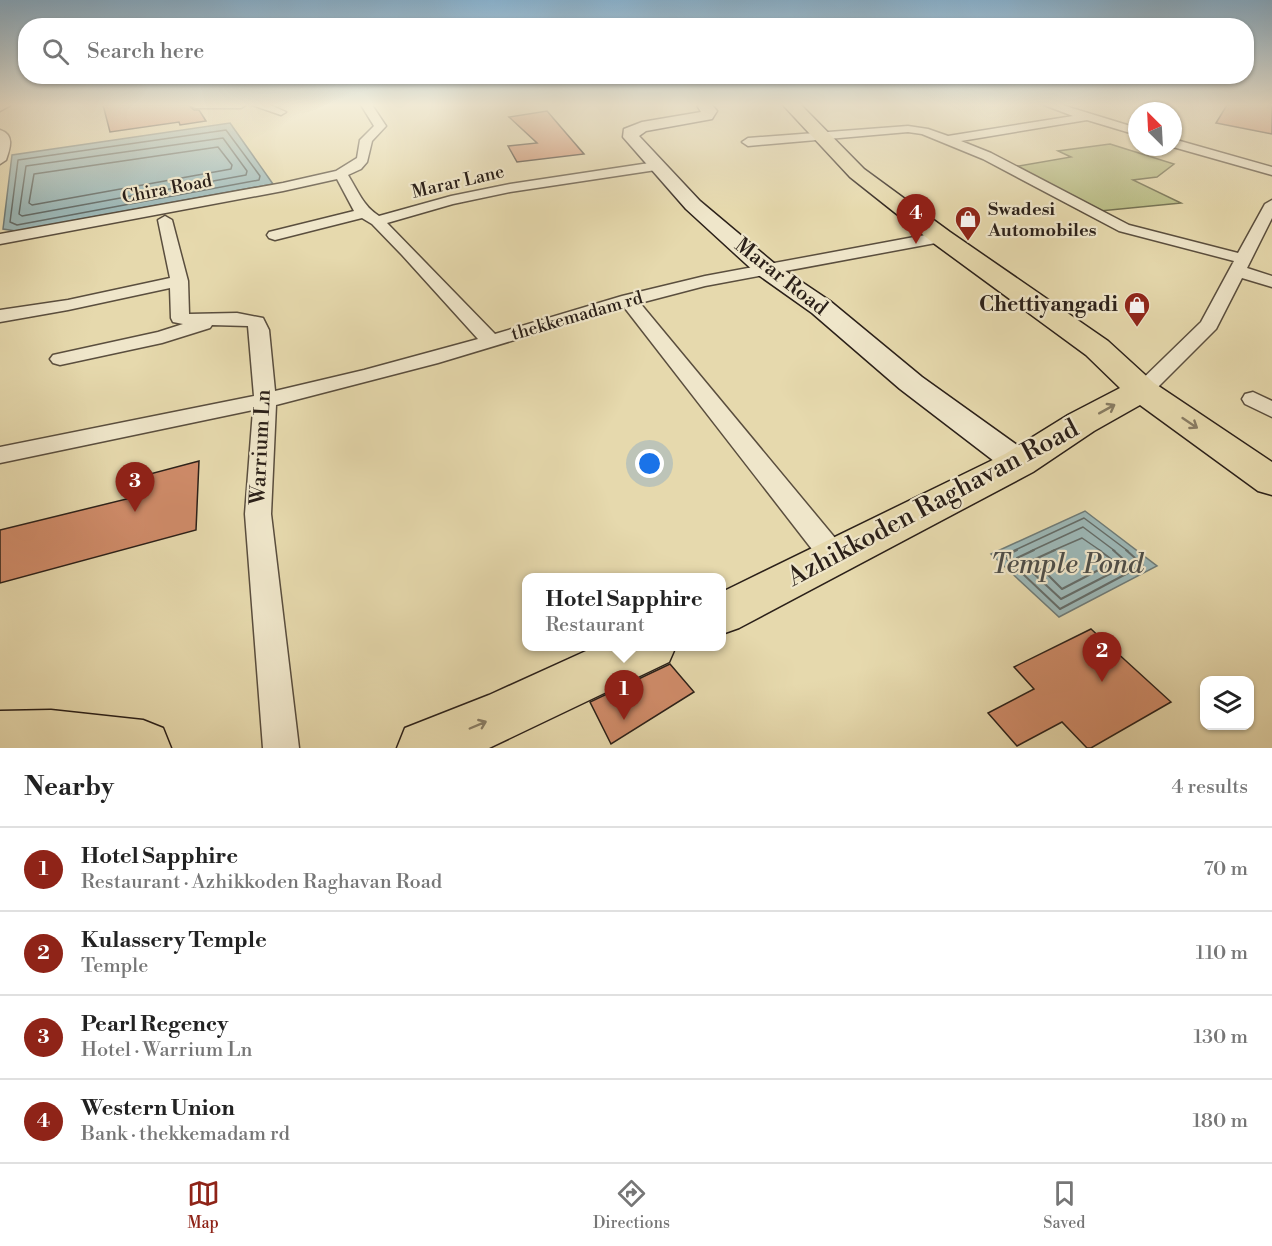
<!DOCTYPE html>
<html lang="en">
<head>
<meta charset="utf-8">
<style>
	:root { --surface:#fff; --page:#f2f2f2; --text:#222; --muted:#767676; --line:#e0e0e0; --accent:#8f2418 }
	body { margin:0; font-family:"Libre Bodoni",serif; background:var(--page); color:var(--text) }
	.controls { position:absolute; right:18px; bottom:18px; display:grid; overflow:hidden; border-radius:12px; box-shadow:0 2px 4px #0004 }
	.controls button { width:54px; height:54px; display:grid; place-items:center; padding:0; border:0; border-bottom:2px solid var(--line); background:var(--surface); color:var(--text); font:30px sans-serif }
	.compass { position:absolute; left:1128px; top:102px; width:54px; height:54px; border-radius:50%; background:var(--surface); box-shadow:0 2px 4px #0004; rotate:336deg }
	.you { position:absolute; left:650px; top:464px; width:21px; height:21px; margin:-15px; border:4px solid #fff; border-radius:50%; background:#1a73e8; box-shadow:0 0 0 9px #1a73e833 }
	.badge { display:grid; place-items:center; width:39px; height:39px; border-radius:50%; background:var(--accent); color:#fff; font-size:20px; font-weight:700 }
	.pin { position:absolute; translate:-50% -50px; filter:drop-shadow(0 2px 3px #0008) }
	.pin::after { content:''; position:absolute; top:32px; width:21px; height:18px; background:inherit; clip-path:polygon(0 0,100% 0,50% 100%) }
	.popup { position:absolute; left:522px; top:573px; width:204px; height:78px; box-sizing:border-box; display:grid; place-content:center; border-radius:12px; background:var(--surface); filter:drop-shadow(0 2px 4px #0005); font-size:20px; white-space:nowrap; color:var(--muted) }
	.popup b { font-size:22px; color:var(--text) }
	.popup::after { content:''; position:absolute; left:50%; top:100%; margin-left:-12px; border:12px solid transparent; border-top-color:var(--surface) }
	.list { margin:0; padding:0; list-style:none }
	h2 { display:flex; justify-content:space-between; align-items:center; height:78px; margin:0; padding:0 24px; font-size:26px }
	h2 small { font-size:20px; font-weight:400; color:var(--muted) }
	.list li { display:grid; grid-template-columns:39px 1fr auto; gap:18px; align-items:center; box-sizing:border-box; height:84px; padding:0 24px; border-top:2px solid var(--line) }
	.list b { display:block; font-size:22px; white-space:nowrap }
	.list p { margin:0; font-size:20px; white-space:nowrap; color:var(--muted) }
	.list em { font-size:20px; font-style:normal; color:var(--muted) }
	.icon { flex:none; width:33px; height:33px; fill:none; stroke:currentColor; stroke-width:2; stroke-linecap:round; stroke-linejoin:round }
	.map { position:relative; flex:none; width:1272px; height:748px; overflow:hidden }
	.search { position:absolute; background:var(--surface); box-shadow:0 2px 4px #0004; left:18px; right:18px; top:18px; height:66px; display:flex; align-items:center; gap:15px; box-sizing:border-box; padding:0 21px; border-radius:24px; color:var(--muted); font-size:22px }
	.sheet { height:414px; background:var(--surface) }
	nav { display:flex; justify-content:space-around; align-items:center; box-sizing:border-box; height:84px; border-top:2px solid var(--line); background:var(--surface); font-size:16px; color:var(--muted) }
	nav a { display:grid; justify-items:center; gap:3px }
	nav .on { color:var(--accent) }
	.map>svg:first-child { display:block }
</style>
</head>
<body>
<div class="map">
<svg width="1272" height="748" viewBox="0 0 1272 748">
	<rect width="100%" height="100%" fill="#e6d9ad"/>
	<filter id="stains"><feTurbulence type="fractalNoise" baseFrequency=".00333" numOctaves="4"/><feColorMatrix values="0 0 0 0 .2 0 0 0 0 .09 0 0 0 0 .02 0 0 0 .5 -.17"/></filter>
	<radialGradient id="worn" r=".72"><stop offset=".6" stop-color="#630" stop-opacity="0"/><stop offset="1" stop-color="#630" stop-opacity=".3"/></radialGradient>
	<path fill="#babe86" stroke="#726f50" stroke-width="1.5" d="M1110 144 1174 164 1157 177 1133 180 1181 203 1100 211 1013 167 1071 157 1058 151Z"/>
	<path fill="#9cb7b6" stroke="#6f7b77" stroke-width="1.5" d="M230 123 273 184 16 231 3 229 12 155Z
		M1085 511 1157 566 1059 617 991 554Z"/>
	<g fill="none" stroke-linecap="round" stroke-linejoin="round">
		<path stroke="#646c68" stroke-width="1.5" d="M226 130 260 176 259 180 17 225 10 222 18 160Z
			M223 138 247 171 246 175 22 216 19 214 26 166Z
			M218 147 232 165 231 169 32 205 29 203 34 174Z
			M1013 551 1084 518 1128 551
			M1031 551 1083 527 1115 551
			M1052 551 1082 538 1101 551"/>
		<path stroke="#646c68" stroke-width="2" d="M1017 550 1004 556 1060 609 1143 565 1126 550
			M1034 550 1017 558 1061 599 1129 564 1113 550
			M1055 550 1033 560 1062 589 1112 563 1111 559 1099 550"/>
	</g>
	<path fill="#d08c6a" stroke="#2b2019" stroke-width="1.5" d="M103 105H188L194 110H199L206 121 180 125 179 122 110 132Z
		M1227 105H1272V134L1216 123Z
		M547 111 584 154 517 162 508 146 537 143 509 117Z
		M199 461 196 530 0 583V530L143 495 146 475Z
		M1091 629 1171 702 1091 748H1087L1062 722 1017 746 988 713 1034 689 1014 667Z
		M670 664 694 692 611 744 590 702Z"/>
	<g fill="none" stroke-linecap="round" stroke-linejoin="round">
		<g stroke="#5a4e3e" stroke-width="3">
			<path id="street" d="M190 105H246L241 108H195Z
				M252 105H270L286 112 281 115Z
				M361 105H372L386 126 372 141 367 162 361 169 348 175C358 191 363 206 379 216L451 196 510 184 656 162 662 166 656 170 510 192 453 204 387 223 495 334 622 296 705 276 941 232 947 234 949 237 947 240 941 242 705 286 640 303 845 550 849 558 845 566 835 569 825 566 624 307 438 363 276 405 271 514 299 748H263L245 514 253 410 0 463V447L254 396 248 326 212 325 210 328 162 343 60 365 53 363 50 359 53 355 158 332 183 324 173 322 171 318 170 288 68 310 0 322V310L68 300 170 278 158 220 165 216 172 220 188 281 189 314 237 313 263 318 269 330 275 391 364 370 478 339 402 255 372 224 362 218 275 240 269 238 267 235 269 232 354 211 337 179 283 191 0 244V234L283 183 336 171 357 158 360 140 374 126Z
				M1044 105H1062L1137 128V135L1087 120 961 141 991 153 1129 225 1238 253 1265 204 1272 200V218L1247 268 1272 276V287L1242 278 1216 329 1150 395 1142 397 1134 395 1131 390 1201 322 1234 261 1119 231 983 159 922 134 908 132 748 146 742 142 748 138 908 126 928 129 948 136 1073 116Z
				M0 130C15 135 10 148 6 160L0 164Z
				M1173 139 1272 167V175L1173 147Z
				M1253 392 1272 401V417L1245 404 1242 399 1245 394Z"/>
		</g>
		<g stroke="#2b2019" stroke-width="3">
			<path id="secondary" d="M0 105H11L0 111Z
				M697 105H712L717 111 712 119 646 131 639 136 700 201 775 264 830 301 922 377 1031 455 1036 463 1031 471 1019 475 1007 471 900 389 812 313 757 274 686 209 623 137 624 129 642 122 701 112Z"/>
		</g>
		<g stroke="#2b2019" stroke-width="3">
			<path id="primary" d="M783 105H801L864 169 950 232 1108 341 1154 383 1272 462V495L1258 491 1140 405 1094 431 1033 472 739 628 722 634V592L1005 454 1068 415 1120 388 1086 355 932 242 850 177Z
				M597 646H676L669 662 489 748H397L405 728 489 695Z
				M51 710 143 720 163 728 171 748H0V711Z"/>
		</g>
		<use href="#street" fill="#efe6ca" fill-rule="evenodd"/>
		<use href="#secondary" fill="#efe6ca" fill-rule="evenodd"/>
		<use href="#primary" fill="#e6d9ad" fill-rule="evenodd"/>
	</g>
	<defs><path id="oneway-shaft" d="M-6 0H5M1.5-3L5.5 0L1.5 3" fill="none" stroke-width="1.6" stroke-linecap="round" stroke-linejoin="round" transform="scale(1.5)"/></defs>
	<g stroke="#887c63">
		<use href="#oneway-shaft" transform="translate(1107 409) rotate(-29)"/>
		<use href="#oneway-shaft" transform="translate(1190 423) rotate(34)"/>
		<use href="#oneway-shaft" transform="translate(478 725) rotate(-23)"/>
	</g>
	<linearGradient id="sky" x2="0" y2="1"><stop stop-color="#89b5d4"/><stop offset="0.5" stop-color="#f4eeda"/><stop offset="1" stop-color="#f4eeda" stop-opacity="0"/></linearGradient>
	<rect width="1272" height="210" fill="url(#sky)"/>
	<defs>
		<g id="shop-pin" transform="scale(1.35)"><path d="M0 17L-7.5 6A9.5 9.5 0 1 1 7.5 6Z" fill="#8f2418" stroke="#efe6ca"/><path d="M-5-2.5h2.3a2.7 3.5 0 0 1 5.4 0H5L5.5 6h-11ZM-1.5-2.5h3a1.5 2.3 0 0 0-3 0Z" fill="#fff"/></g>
	</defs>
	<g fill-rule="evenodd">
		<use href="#shop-pin" x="968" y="219"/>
		<use href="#shop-pin" x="1137" y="305"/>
	</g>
	<g text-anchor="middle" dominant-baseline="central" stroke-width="4.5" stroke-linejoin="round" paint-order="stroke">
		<g font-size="18" fill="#2b2019" stroke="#efe6ca">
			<text transform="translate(458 182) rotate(-13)">Marar Lane</text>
			<text transform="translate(167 189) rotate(-11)">Chira Road</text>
			<text transform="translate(577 316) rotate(-16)">thekkemadam rd</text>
		</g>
		<g font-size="18" font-weight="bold" fill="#2b2019" stroke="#efe6ca" text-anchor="start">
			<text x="988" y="209">Swadesi<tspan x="988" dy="21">Automobiles</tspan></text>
		</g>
		<g font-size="21" fill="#2b2019" stroke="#efe6ca">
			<text transform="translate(781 277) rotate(38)">Marar Road</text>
			<text transform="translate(261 447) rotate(-87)">Warrium Ln</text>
		</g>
		<g font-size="21" font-weight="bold" fill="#2b2019" stroke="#efe6ca" text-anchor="end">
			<text x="1118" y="305">Chettiyangadi</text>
		</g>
		<g font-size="26" fill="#2b2019" stroke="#efe6ca">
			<text transform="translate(933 503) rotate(-28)">Azhikkoden Raghavan Road</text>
		</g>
		<g font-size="27" font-style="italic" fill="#4d4d48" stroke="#efe6ca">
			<text x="1067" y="565">Temple Pond</text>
		</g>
	</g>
	<rect width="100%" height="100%" filter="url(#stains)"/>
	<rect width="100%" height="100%" fill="url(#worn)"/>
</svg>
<div class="controls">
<button><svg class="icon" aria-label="layers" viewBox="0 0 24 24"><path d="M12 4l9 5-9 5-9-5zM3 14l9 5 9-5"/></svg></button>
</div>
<svg class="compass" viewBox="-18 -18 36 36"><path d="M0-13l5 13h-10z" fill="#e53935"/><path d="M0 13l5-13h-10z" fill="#767676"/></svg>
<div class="you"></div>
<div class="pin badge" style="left:624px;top:720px">1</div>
<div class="popup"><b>Hotel Sapphire</b>Restaurant</div>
<div class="pin badge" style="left:1102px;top:682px">2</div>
<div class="pin badge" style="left:135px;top:512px">3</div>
<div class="pin badge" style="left:916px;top:244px">4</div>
<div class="search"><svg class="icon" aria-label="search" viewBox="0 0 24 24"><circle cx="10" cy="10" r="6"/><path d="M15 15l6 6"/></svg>Search here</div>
</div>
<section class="sheet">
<h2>Nearby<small>4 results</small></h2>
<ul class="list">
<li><span class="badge">1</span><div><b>Hotel Sapphire</b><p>Restaurant · Azhikkoden Raghavan Road</p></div><em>70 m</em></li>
<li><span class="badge">2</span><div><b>Kulassery Temple</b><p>Temple</p></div><em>110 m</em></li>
<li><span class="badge">3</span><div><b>Pearl Regency</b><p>Hotel · Warrium Ln</p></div><em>130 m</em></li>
<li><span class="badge">4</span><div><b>Western Union</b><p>Bank · thekkemadam rd</p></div><em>180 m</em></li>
</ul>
</section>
<nav>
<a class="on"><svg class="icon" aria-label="map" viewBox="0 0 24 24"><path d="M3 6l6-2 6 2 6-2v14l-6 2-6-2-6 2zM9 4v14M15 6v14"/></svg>Map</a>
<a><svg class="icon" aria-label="directions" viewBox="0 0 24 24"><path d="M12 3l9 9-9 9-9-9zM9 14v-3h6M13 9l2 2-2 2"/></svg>Directions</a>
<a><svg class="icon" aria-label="saved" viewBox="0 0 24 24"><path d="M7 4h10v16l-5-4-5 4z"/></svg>Saved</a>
</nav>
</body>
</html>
